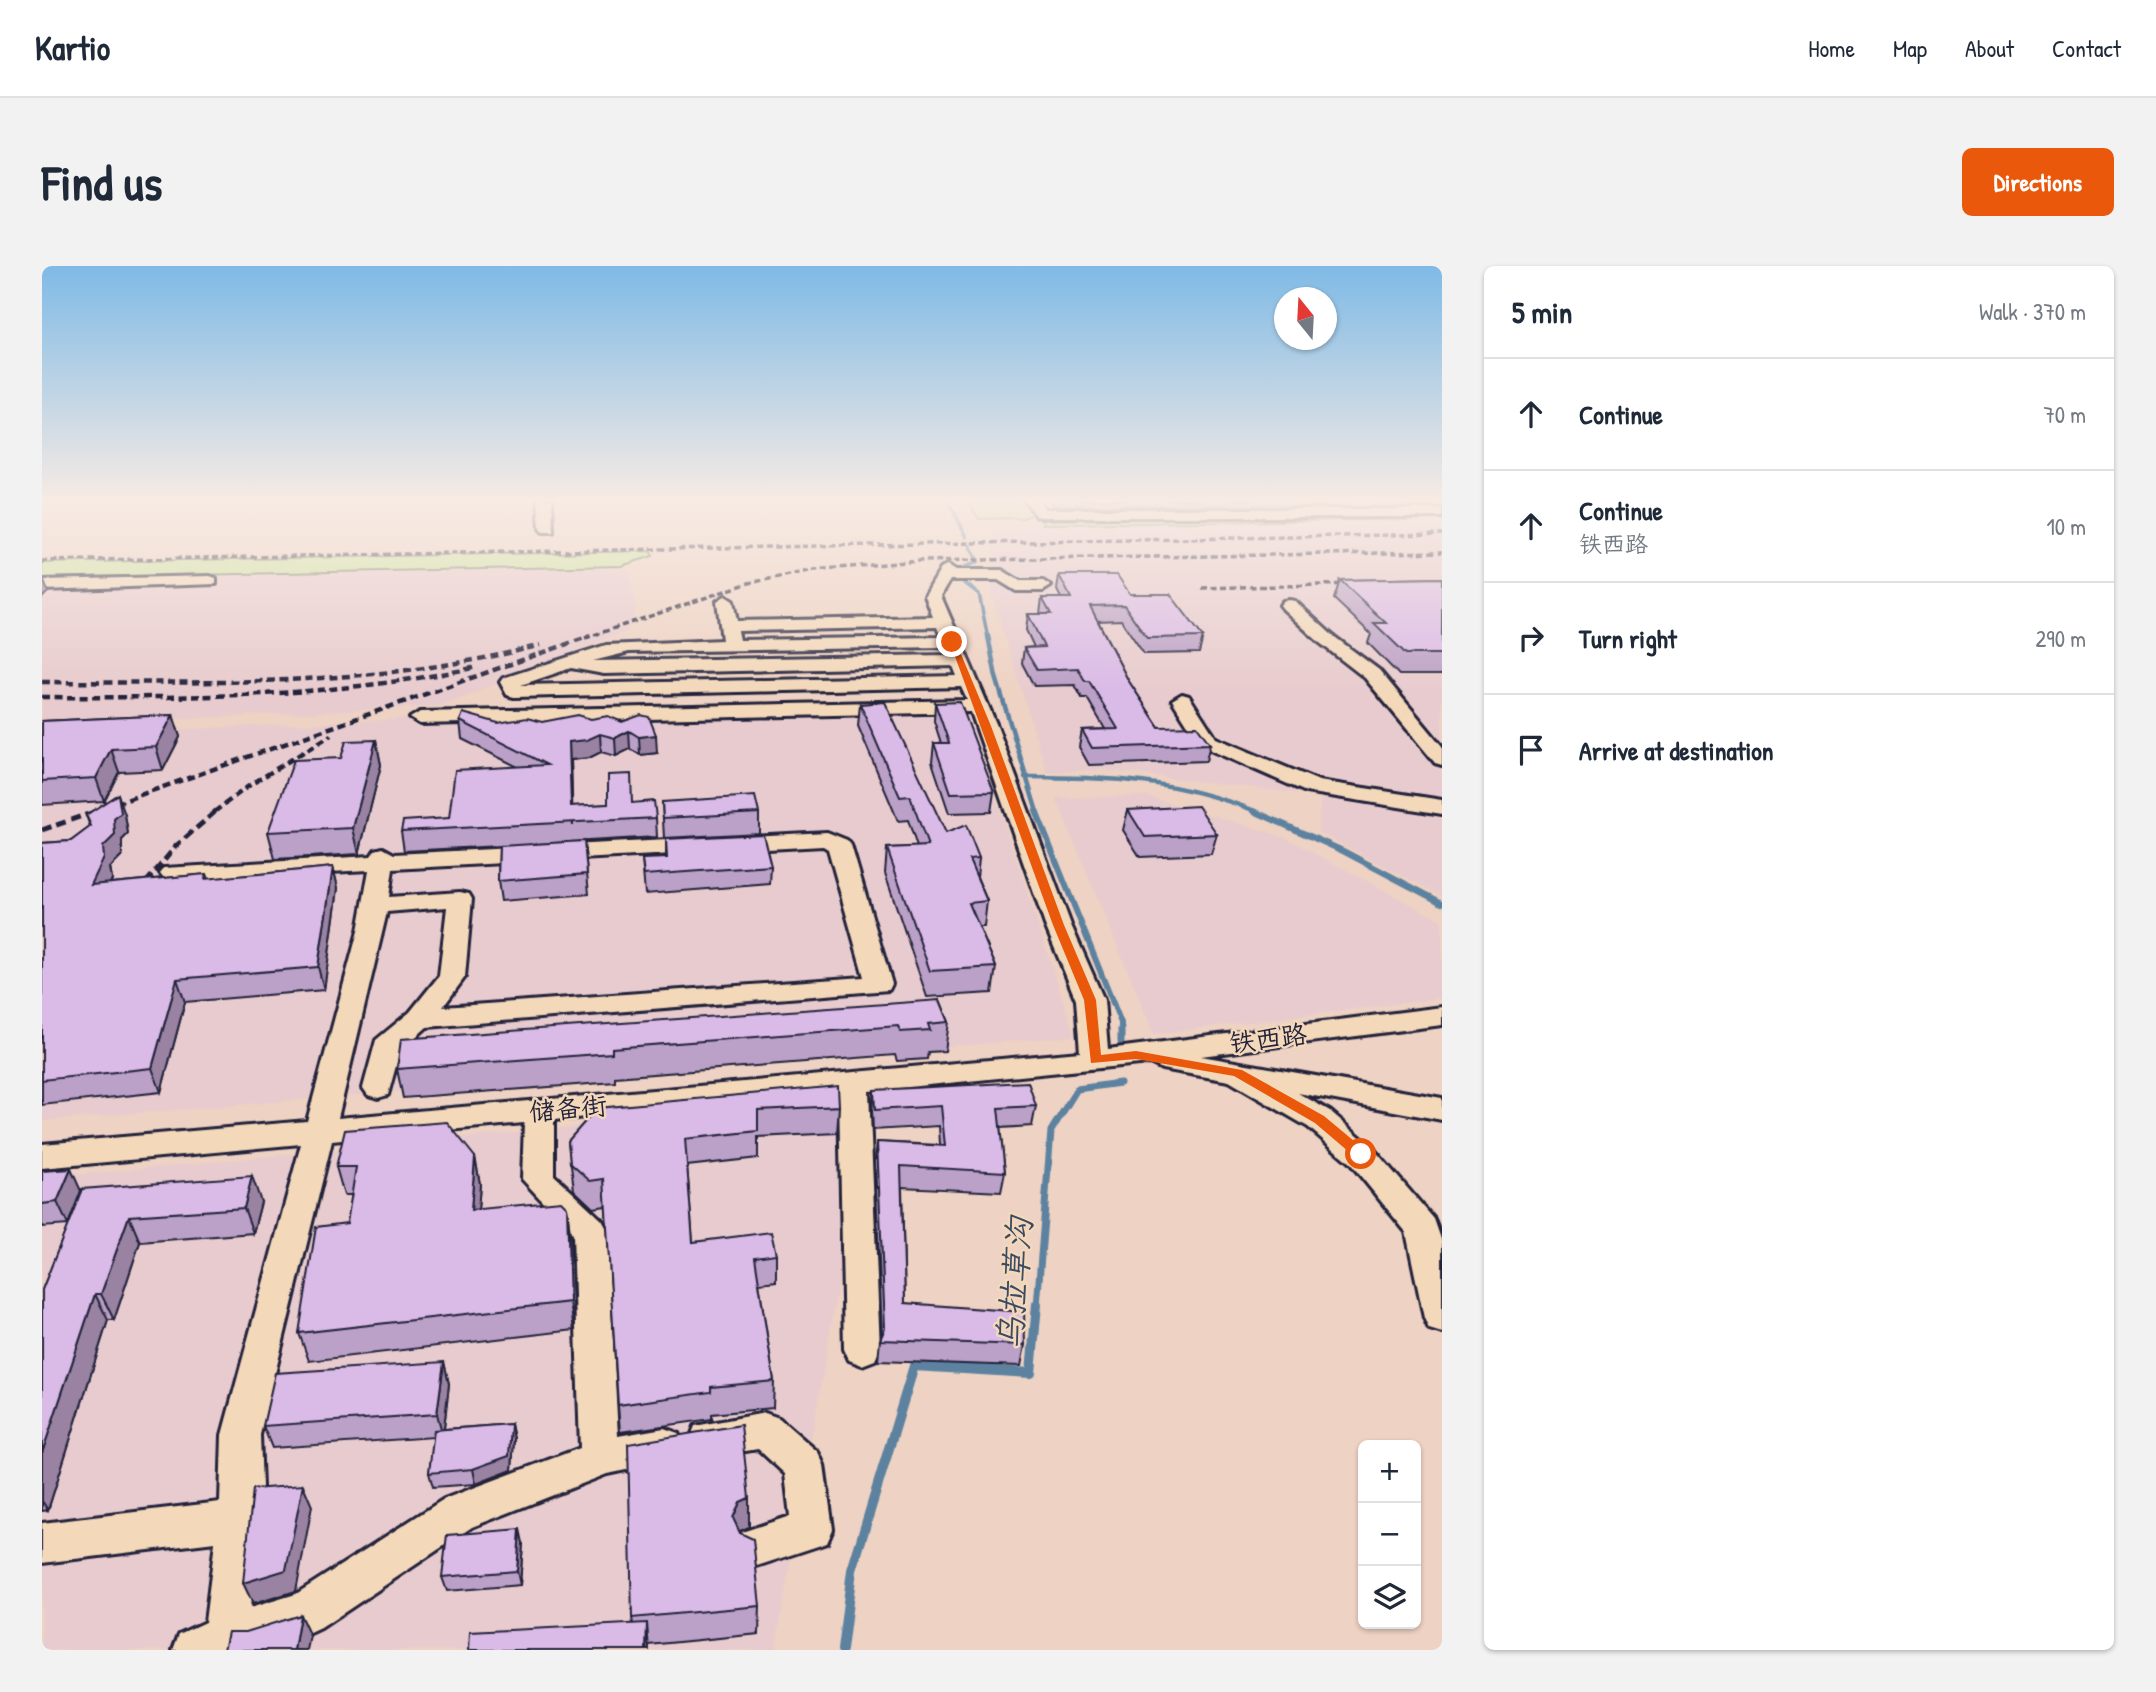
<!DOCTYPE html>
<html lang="en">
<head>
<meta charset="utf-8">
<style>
	:root { --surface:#fff; --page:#f2f2f3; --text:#1f2937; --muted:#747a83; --line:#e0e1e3; --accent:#ea580c }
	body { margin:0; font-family:"Patrick Hand","LXGW WenKai TC",sans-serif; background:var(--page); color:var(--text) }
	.controls { position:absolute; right:21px; bottom:21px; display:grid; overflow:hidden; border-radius:10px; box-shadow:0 2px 5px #0004 }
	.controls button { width:63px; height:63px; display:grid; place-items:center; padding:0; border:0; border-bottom:2px solid var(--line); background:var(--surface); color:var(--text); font:35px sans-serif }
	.compass { position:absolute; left:1232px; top:21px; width:63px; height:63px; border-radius:50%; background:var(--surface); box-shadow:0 2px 5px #0004; rotate:342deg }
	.stop { position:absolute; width:21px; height:21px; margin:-16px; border:5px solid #ea580c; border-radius:50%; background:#fff }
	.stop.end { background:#ea580c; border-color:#fff; box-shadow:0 2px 7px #0008 }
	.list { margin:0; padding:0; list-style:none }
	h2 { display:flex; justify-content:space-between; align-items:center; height:91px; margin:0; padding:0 28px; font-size:30px }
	h2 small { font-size:23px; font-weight:400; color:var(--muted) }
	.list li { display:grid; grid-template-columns:46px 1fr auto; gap:21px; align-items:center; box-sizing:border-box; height:112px; padding:0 28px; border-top:2px solid var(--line) }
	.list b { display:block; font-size:26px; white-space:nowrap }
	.list p { margin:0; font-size:23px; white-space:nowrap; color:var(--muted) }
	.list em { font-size:23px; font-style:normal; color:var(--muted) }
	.icon { flex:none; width:38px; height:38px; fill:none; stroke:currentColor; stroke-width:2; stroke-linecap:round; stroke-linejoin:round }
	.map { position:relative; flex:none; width:1400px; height:1384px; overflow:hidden; border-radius:10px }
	header { display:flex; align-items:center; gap:42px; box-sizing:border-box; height:98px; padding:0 35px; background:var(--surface); border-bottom:2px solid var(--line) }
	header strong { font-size:33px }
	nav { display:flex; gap:38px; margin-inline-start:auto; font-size:24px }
	.intro { display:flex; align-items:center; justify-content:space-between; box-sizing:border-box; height:168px; padding:0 42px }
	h1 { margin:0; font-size:49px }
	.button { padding:18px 32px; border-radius:10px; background:var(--accent); color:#fff; font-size:24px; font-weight:700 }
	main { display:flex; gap:42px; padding:0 42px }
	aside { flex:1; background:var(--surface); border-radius:10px; box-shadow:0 2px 5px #0004 }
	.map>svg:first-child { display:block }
</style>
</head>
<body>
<header>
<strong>Kartio</strong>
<nav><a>Home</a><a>Map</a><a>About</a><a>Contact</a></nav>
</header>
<div class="intro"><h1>Find us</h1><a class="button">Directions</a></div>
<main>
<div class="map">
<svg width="1400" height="1384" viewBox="0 0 1400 1384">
	<rect width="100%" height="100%" fill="#eed2c3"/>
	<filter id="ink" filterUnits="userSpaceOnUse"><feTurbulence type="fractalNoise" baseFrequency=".0143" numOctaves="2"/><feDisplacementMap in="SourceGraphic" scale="14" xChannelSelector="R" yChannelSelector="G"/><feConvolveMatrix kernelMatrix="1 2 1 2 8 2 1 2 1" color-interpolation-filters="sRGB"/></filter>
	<g filter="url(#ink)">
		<path fill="#e8cbce" d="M1400 251V630L1276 566 1279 530 1062 504 1005 506 949 327 952 297 948 258Z
			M586 300 594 341 585 365 399 440 0 460V313Z
			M921 433 1033 770 0 855V470L596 442Z
			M1105 530 1242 571 1400 655V732L1112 768 1014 532Z
			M828 833 733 1384H0V912Z"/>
		<path fill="#cbe69c" stroke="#76846c" stroke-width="2" d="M924 233H982L992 247 982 252 937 253Z
			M1400 250V253L1001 258 1002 254Z
			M608 285 611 290 579 300 0 312V297Z"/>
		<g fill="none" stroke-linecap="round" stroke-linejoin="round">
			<path stroke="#5c82a0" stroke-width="3.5" d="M905 233 925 271
				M928 279 936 296 923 301 920 315 937 328 946 372"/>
			<path stroke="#5c82a0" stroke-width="4.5" d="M946 370 954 411 995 546
				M983 511C1074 512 1129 512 1216 546"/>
			<path stroke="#5c82a0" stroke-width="6" d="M994 545 1079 757V765
				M1212 545 1301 585 1400 637"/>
			<path stroke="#5c82a0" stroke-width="7" d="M1079 763V776
				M995 1040 1009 865 1035 823 1078 817"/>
			<path stroke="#5c82a0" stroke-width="10" d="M800 1384 810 1304 872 1100 989 1107 995 1038"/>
			<g stroke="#22223b" stroke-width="6">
				<path id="minor" d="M496 233H510L511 266H501L498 263Z
					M982 233H996L1003 243H1400V251H999L994 250Z
					M906 299 914 304H960L978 315H1001L1009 320 1001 325H974L956 314H908L899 330 955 460 1029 659 1062 734 1066 783 1400 741V759L1159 790 1400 832V854L1256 827 1288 845 1330 881 1392 953 1400 976V1067L1387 1063 1382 1052 1364 966 1308 897 1266 861 1187 815 1120 803 1108 797 827 825 838 1083 833 1094 820 1099 807 1094 802 1083 797 828 512 854V909L560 954 565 963 576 1170 622 1162 636 1167 642 1180 636 1193 565 1208 430 1261 279 1362 264 1369 214 1384H131L137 1368 163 1356 173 1276 0 1297V1257L178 1236 180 1169 259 878 0 902V878L265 855 316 665 327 604 130 614 122 612 118 607 122 602 329 590 333 584 341 582 352 588 785 566 805 574 809 579 850 718 847 724 385 761 358 785 346 829 336 832 326 829 321 822 334 774 368 746 397 710 405 641 345 646 296 852 1038 786 1034 734 1003 659 929 446 378 458 368 452 378 446 925 434 919 421 472 431 465 429 458 416 461 412 564 379 680 374 675 335 683 330 691 335 695 355 891 351 883 330 900 301ZM895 361 899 371 698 374 696 365ZM903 381 906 389 551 395 587 386ZM911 400 915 410 479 419 529 402 562 408ZM781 580 786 583 822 711 401 741 423 711 430 633 427 628 418 626 347 631 351 603ZM482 857 480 913 531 968 538 1182 402 1233 254 1328 208 1342 220 1221 218 1169 290 875Z
					M168 310 174 312V318L0 324V314Z
					M1247 334 1253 335 1290 369 1337 404 1400 480V499L1393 497 1323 412 1278 377 1241 343 1238 339 1241 335Z
					M1140 428 1147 430 1174 472 1277 515 1400 534V548L1264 526 1159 480 1130 434Z
					M723 1147 737 1152 776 1186 782 1199 791 1263 785 1277 715 1300 700 1294 694 1280 700 1266 748 1250 743 1208 716 1183 667 1191 653 1186 648 1173 653 1160Z"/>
			</g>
			<use href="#minor" fill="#f3d8ba" fill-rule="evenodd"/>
			<path stroke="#22223b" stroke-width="3.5" stroke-dasharray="6 3.5" stroke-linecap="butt" d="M0 295 1400 268
				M1160 322 1316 318
				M543 372 707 317 772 304 877 295 1400 286"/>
			<path stroke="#22223b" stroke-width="4.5" stroke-dasharray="8 4.5" stroke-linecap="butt" d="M0 416C163 417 340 421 499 379
				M0 431C147 432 291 432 435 401
				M50 546 548 370
				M172 546 208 519 289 469"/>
			<path stroke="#22223b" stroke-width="5" stroke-dasharray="10 5" stroke-linecap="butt" d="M0 564 55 545
				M94 629 134 580 174 545"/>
		</g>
		<path fill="#bba0c7" stroke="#22223b" stroke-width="2" d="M1007 233H1400V241L1012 240Z
			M1017 309 1088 328 1161 371 1157 387 1102 388 1079 354 1056 355 1086 414 1117 461 1168 478 1164 495 1047 499 1037 481 1040 464 1063 463 1045 432H1040L1033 419 992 420 980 397 982 382 992 381 984 364 986 348H998L1000 332H1019L1015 324Z
			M1400 312V409H1357L1326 377 1329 368 1292 333 1298 314Z
			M893 437 952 526 949 546 907 547 890 496 892 477H899L892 455Z
			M818 438 904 567 937 592 935 611 945 635 942 661H937L954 701 950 727 885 731 843 607 845 582 875 581 866 554 856 555 816 460Z
			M131 449 138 471 121 504 77 506 62 535 0 539V455Z
			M549 453 580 456 615 487 598 489 588 483 574 490 559 486 547 492 529 494 530 540 591 537 614 552 615 571 495 578 542 575 547 628 459 635 456 615 457 580 362 585 359 565 407 552 474 500 420 473 418 455 456 457 500 456Z
			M334 474 339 499 317 588 233 593 226 566 299 492Z
			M620 536 717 547V567L622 572Z
			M1086 544 1175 568 1169 588 1098 591 1081 564Z
			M44 549H83L86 568 80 574V590L68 602 70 613 69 617 164 608 166 613 291 601 296 622 282 724 143 736 119 826 0 839V577L29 575 48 561Z
			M624 573 729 600 728 618 603 628 600 593 624 592Z
			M898 734 907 756 903 785 886 786 885 793 855 795 853 789 573 811V816L361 832 355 803Z
			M832 824 994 840 990 860 958 862 963 906 959 926 860 921 863 1037 983 1079 979 1100 836 1095 838 1074 840 1069 833 896 835 876 898 879 897 860 831 864 830 844Z
			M797 840 795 867 716 871V892L645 900 651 976 734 988V1015L717 1017 732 1115 731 1142 670 1148V1153L578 1166 576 1139 564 940 551 942 532 924 526 875 555 842Z
			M433 891 438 918 436 944 525 941 528 969 532 1064 267 1095 257 1067 305 957 310 929H302L294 901Z
			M0 905 39 925 30 949 219 936 211 967 98 976 72 1054H66L6 1244 0 1245V1024L26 959 0 961Z
			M402 1096 407 1118 402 1163 469 1158 472 1173 470 1204 434 1218 391 1221 387 1207 392 1171 230 1182 221 1160Z
			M707 1232V1261L697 1266 718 1340 717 1368 607 1379V1384H427L591 1358 590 1352Z
			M481 1277 478 1319 405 1325 400 1311Z"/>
		<path fill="#9982a2" stroke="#22223b" stroke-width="2" d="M0 310 6 326 0 332Z
			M131 449 138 471 121 504 114 481Z
			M587 465 588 483 574 490 573 472Z
			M558 468 559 486 547 492 529 494 531 560 529 540 527 476Z
			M614 469 615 487 598 489 597 471Z
			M334 474 339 499 317 588 311 562Z
			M69 483 77 506 62 535 54 512Z
			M76 528 83 549 86 568 80 574V590L68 602 70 613 57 640 49 619 61 581 72 553Z
			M291 601 296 622 282 724 276 701Z
			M135 713 143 736 119 826 110 802Z
			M433 891 438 918 434 972 429 944Z
			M29 903 39 925 26 959 15 936Z
			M210 910 219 936 211 967 202 942Z
			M525 941 528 969 532 1064 528 1036Z
			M87 950 98 976 72 1054 59 1028Z
			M53 1028 66 1054 6 1244 0 1235V1187Z
			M402 1096 407 1118 401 1170 395 1148Z
			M469 1158 472 1173 470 1204 434 1218 431 1203Z
			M261 1219 270 1240 254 1325 211 1338 201 1317Z
			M707 1232V1261L698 1265 692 1281 691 1252 698 1236Z
			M478 1263 481 1277 478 1319 475 1305Z
			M258 1349 268 1370 265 1384H252Z
			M605 1357 607 1384H604Z"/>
		<path fill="#dabae7" stroke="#22223b" stroke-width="2" d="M1017 309H1075L1088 328H1128L1161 371 1105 372 1082 339 1048 340 1086 414 1117 461 1155 460 1168 478 1050 482 1040 464 1076 463 1047 415H1043L1036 402 995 404 982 382 1002 381 986 348H1009L1000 332H1029Z
			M1400 312V388H1364L1332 357H1344L1298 314Z
			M843 436 904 567 924 559 937 592 927 593 945 635 927 637 954 701 888 705 845 582 886 580 868 530 858 531 818 438Z
			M918 436 952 526 909 527 892 477H907L893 437Z
			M421 447 456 457 485 452 500 456 536 449 549 453 566 450 580 456 599 449 607 451 614 469 597 471 587 465 573 472 558 468 545 474 527 476 529 540 566 538V509L589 508 590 537 612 535 614 552 359 565 361 555 407 552 413 504 505 499 418 455Z
			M131 449 114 481 69 483 54 512 0 515V455Z
			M334 474 311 562 226 566 252 494 299 492 304 475Z
			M76 528 79 547 72 553 73 569 61 581 62 592 49 619 164 608 163 613 291 601 276 701 135 713 110 802 0 814V577L29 575 49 560 44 549Z
			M713 530 717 547 621 552 620 536Z
			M1156 540 1175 568 1103 571 1086 544Z
			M721 568 729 600 602 609 600 593 625 592 624 573Z
			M542 575 545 608 456 615 457 580Z
			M898 734 907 756 886 758 888 764 858 766 856 760 570 782V787L355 803 359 773Z
			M986 816 994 840 956 842 963 906 859 900 863 1037 982 1046 983 1079 838 1074 843 1062 835 876 903 880 899 840 833 844 832 824Z
			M796 820 797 840 716 844V865L643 873 651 976 729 966 734 988 713 991 732 1115 669 1121V1126L576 1139 562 913 548 915 528 897 526 875 555 842Z
			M405 856 433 891 429 944 519 935 525 941 528 1036 257 1067 274 961 305 957 314 901H294L303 864Z
			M29 903 15 936 0 938V905Z
			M210 910 202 942 87 950 59 1028H53L0 1187V1024L40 923Z
			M402 1096 395 1148 221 1160 233 1107Z
			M469 1158 467 1190 431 1203 387 1207 392 1164Z
			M699 1159 707 1232 698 1236 691 1252 698 1267 711 1273 718 1340 590 1352 586 1178Z
			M261 1219 244 1304 201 1317 211 1223Z
			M478 1263 475 1305 400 1311 405 1269Z
			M258 1349 252 1384H182L186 1366H204Z
			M605 1357 604 1384H427L428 1366Z"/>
	</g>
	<linearGradient id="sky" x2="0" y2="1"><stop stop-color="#7fbae6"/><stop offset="0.55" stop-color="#f7ebe4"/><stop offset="1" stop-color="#f7ebe4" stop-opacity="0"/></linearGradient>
	<rect width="1400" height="426" fill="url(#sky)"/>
	<path fill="#ea580c" d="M907 374 914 376 949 460 1022 659 1054 734 1059 789 1094 785 1200 804 1282 850 1324 885V892H1314L1273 857 1192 810 1094 793 1049 797 1042 734 1011 659Z"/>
	<g text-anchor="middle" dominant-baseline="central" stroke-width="5" stroke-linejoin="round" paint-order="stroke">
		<g font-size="26" fill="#22223b" stroke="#f3d8ba">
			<text transform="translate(1226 772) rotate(-7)">铁西路</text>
			<text transform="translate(526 842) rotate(-5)">储备街</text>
		</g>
		<g font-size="33" font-style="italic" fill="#3a4a65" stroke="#f3d8ba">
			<text transform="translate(972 1017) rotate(-85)">乌拉草沟</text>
		</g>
	</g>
</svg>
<div class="controls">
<button>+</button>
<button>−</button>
<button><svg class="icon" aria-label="layers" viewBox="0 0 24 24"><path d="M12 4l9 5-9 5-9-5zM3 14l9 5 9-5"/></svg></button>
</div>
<svg class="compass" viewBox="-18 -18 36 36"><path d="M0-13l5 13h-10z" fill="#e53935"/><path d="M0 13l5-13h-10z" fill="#747a83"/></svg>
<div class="stop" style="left:1319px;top:888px"></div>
<div class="stop end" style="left:910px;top:376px"></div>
</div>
<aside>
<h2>5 min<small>Walk · 370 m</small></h2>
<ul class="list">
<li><svg class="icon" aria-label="ahead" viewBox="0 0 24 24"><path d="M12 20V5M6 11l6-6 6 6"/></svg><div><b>Continue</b></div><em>70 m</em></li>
<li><svg class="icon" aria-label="ahead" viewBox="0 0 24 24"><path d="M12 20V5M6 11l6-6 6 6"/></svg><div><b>Continue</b><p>铁西路</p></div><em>10 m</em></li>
<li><svg class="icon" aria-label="right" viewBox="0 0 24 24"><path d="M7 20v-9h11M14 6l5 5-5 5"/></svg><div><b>Turn right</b></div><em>290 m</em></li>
<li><svg class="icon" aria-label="arrive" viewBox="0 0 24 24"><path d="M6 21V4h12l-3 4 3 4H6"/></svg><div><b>Arrive at destination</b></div></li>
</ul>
</aside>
</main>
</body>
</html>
